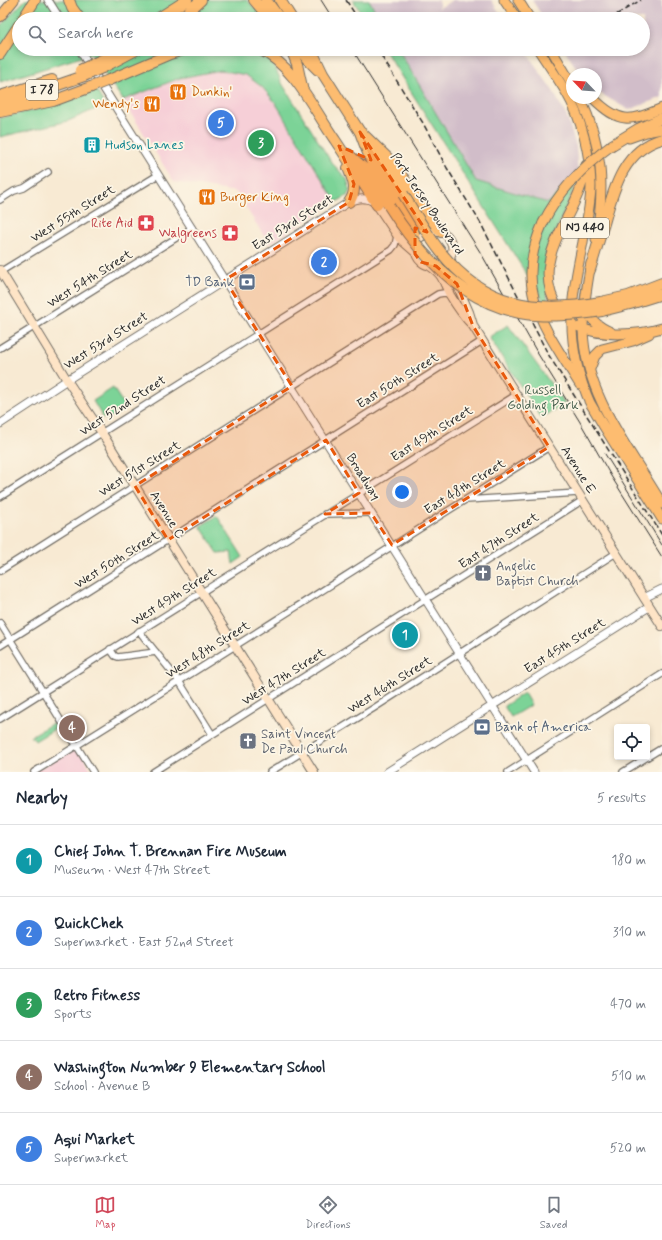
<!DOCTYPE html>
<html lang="en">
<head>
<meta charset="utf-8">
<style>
	:root { --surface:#fff; --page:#f6f6f7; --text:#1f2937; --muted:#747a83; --line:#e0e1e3; --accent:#d1495b }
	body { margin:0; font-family:Mynerve,sans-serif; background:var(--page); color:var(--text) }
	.controls { position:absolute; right:12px; bottom:12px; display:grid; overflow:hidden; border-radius:4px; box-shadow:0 2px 6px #0003 }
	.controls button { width:36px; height:36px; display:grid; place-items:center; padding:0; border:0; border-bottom:1px solid var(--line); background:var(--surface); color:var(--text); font:20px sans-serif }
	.compass { position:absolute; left:566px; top:68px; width:36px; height:36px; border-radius:50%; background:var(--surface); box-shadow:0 2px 6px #0003; rotate:295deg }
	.you { position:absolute; left:402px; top:492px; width:14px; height:14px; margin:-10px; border:3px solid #fff; border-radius:50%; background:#1a73e8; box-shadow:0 0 0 6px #1a73e833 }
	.badge { display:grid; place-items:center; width:26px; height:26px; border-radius:50%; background:var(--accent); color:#fff; font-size:13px; font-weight:700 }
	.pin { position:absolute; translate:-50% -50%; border:2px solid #fff; box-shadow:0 1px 4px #0006 }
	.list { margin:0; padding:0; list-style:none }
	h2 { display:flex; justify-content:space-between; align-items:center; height:52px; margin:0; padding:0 16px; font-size:17px }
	h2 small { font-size:13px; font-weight:400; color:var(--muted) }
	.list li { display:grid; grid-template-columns:26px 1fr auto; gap:12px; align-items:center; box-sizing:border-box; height:72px; padding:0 16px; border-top:1px solid var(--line) }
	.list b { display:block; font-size:15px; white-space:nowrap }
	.list p { margin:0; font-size:13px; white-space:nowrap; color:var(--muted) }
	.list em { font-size:13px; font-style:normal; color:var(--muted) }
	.icon { flex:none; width:22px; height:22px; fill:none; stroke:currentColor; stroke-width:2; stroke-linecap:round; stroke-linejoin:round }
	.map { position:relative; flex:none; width:662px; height:772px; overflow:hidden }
	.search { position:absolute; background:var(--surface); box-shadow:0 2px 6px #0003; left:12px; right:12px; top:12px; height:44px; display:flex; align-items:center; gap:10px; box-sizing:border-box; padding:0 14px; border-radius:22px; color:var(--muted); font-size:15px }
	.sheet { height:412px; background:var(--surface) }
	nav { display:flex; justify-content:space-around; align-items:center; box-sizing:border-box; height:56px; border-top:1px solid var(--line); background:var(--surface); font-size:11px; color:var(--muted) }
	nav a { display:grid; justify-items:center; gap:2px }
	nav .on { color:var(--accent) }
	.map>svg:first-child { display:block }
</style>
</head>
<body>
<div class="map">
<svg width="662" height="772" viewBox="0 0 662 772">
	<rect width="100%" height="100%" fill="#fcf5e5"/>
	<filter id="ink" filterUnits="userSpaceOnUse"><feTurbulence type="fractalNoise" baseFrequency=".025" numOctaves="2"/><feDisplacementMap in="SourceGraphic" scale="8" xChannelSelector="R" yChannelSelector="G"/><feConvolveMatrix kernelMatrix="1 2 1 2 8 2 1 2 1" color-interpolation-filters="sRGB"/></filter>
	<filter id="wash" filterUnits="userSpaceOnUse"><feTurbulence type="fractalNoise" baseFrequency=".012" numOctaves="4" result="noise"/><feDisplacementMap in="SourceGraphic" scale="16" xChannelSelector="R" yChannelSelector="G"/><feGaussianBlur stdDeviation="0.9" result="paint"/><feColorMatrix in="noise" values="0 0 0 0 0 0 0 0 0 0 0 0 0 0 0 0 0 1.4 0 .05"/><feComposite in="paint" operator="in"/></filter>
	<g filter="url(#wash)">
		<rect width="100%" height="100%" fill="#f8ead3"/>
		<path fill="#f6cfd7" d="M220 70 246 75 262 87 275 102 336 202 269 244 236 192 174 182 123 100 180 78Z
			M76 746 93 772H34Z"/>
		<path fill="#d1bdc9" d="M369 0H439V8L453 0H491L504 19H380Z
			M532 0H662V97L629 110 596 91V74H580L564 49H643V19H544Z
			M398 49H524L553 91 567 117 576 146 578 175 548 203 476 181Z"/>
		<path fill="#7cd397" stroke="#547f61" d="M25 0H247L265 19H19V49H275L271 59 283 85 332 163 347 179 350 190 347 196 336 202 275 102 262 87 246 75 220 70 180 78 123 100 91 54 0 82V26Z
			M353 0H369L380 19H365Z
			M384 49H398L476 181 548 203 578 175V179L546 254 548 308Z
			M96 90 105 105 68 121 0 137V118L63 103Z
			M508 325 565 403 541 418 489 337Z
			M113 388 126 408 108 419 103 418 93 401Z
			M217 516 243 557 233 564 231 552 218 553 200 526Z
			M524 693 531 705 511 717 504 706Z
			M53 723 56 728 35 741 31 736Z"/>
	</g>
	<g filter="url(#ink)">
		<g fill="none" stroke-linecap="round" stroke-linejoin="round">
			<g stroke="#736e66" stroke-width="8">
				<path id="minor" d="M0 200 14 191 24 188 48 172
					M0 272 158 175
					M0 348 192 228
					M0 497 391 250 395 245 397 236
					M466 500 578 493
					M325 514 371 513
					M0 571 438 294 444 293 450 294
					M0 623 93 772
					M139 631 179 681 212 734
					M0 646 482 341
					M110 649 115 656 118 657 156 652
					M0 719 516 395
					M34 772C207 665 377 555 549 447
					M153 772 583 500
					M270 772 374 708 616 553
					M508 772 662 674
					M623 772 662 748"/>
			</g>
			<g stroke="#736e66" stroke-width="9">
				<path id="tertiary" d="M48 0 60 19
					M79 49 534 772
					M0 424 67 380 349 202C359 198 367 197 375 203
					M644 598 662 589
					M387 772 649 607"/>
			</g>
			<g stroke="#736e66" stroke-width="10">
				<path id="secondary" d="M377 205 399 238 415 252
					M431 232C440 231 446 232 450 240 464 266 412 281 415 242L421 237Z
					M451 260 452 273 469 312 473 325
					M428 265C444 275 442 280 450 295 457 307 464 317 473 326L662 626
					M0 270 67 380 102 433 314 772"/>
			</g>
			<g stroke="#736e66" stroke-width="11">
				<path id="trunk" d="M504 0 517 19
					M518 0 530 19
					M0 17 14 0
					M538 49C547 63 557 77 566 92 582 119 590 154 591 185 591 204 586 223 583 242 579 261 575 280 573 299 569 335 576 372 591 405
					M551 49 572 84
					M580 98C603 145 605 188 596 239
					M593 98C619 124 630 122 662 108
					M629 138 646 132 662 129
					M543 223C512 291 546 329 580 385
					M591 263C587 285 583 307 583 330 585 396 630 449 662 504
					M586 307C589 320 599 327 611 332
					M560 312C524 256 580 218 586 165
					M579 327C601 337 639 335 662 328
					M590 369 595 356 602 349 633 341 649 334
					M589 401 603 425 662 519"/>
			</g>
			<g stroke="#736e66" stroke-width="12">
				<path id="motorway" d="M69 0 72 8 80 19
					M254 0 270 19
					M266 0 280 19
					M280 0 292 19
					M23 19 35 0
					M157 19 187 0
					M180 19 201 0
					M259 49C294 65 314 110 335 140 349 161 363 183 377 205
					M291 49 297 64 302 87
					M299 49 307 59 318 70
					M311 49 323 74 360 132 371 161 406 215 414 233 415 242
					M0 54 19 25
					M97 62 124 49
					M102 68 138 49
					M109 80 170 54 187 49
					M0 96 52 80
					M0 105 84 76
					M0 112 53 101 91 87
					M362 133 394 164 433 222 441 232
					M612 145 638 129 662 118
					M376 152 403 194
					M348 154 366 170 389 206
					M348 168C353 180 358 190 349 202
					M590 270C595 253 600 237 605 220 614 187 625 149 662 139
					M601 302 628 296 662 283
					M602 311 630 304 662 294"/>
			</g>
			<use href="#minor" stroke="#fff" stroke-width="5.5"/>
			<use href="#tertiary" stroke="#fff" stroke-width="7"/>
			<use href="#secondary" stroke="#fee4c6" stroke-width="8"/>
			<use href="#trunk" stroke="#fdbc70" stroke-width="9"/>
			<use href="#motorway" stroke="#fdbc70" stroke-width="10"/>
			<path stroke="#2b2b2b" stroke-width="1" d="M321 0 333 19
				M352 49 482 255 538 354 580 422 611 476 662 557
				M605 454 662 545"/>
			<path stroke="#2b2b2b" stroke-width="1.5" stroke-dasharray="6 3" stroke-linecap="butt" d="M346 0 358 19
				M609 19 641 0
				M377 49 423 123 447 168 480 222 548 354 662 535"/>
			<g stroke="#736e66" stroke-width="11" stroke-linecap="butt">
				<path id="trunk-bridge" d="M543 223C559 191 583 166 612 145"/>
			</g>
			<g stroke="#736e66" stroke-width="12" stroke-linecap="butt">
				<path id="motorway-bridge" d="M80 70 97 62
					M84 76 102 68
					M91 87 109 80
					M403 194C415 213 426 233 440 251 483 306 535 314 601 302
					M389 206C419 254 461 301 520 313 547 318 575 315 602 311"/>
			</g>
			<use href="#trunk-bridge" stroke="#fdbc70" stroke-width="9"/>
			<use href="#motorway-bridge" stroke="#fdbc70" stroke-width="10"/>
		</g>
	</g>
	<path fill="#e8590c" fill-opacity="0.2" stroke="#e8590c" stroke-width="3" stroke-dasharray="8 5" stroke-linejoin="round" d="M360 132 427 232 415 228V254L421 262 436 266 457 284 473 326 549 447 392 545 371 513 325 514 359 493 326 440 168 540 135 486 292 386 225 280 349 202 354 184 339 146 371 160Z"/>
	<defs>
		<g id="restaurant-square" transform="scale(0.9)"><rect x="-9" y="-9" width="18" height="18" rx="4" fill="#e8710a" stroke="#fcf5e5"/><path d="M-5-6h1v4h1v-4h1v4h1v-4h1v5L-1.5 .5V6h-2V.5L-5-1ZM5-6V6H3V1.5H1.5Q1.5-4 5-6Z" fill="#fff"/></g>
		<g id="building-square" transform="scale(0.9)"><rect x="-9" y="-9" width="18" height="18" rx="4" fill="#0f9aa8" stroke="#fcf5e5"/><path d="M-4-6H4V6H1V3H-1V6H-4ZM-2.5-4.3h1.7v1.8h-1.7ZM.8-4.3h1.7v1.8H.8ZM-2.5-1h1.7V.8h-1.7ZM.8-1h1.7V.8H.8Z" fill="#fff"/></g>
		<g id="pharmacy-square" transform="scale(0.9)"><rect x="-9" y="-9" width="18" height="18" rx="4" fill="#e0444e" stroke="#fcf5e5"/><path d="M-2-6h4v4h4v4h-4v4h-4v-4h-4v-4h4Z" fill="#fff"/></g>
		<g id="bank-square" transform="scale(0.9)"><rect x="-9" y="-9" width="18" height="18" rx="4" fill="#5c6f8a" stroke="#fcf5e5"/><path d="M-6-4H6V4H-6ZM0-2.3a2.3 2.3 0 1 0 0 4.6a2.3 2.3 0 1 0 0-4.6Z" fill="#fff"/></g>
		<g id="church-square" transform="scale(0.9)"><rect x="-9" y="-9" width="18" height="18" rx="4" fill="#6b7280" stroke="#fcf5e5"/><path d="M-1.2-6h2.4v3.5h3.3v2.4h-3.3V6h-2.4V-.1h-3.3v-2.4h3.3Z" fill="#fff"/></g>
	</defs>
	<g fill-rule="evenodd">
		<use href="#restaurant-square" x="178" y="92"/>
		<use href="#restaurant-square" x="152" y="104"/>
		<use href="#building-square" x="92" y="145"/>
		<use href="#restaurant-square" x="207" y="197"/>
		<use href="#pharmacy-square" x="146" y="223"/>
		<use href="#pharmacy-square" x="230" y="233"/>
		<use href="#bank-square" x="247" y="282"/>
		<use href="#church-square" x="483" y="573"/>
		<use href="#bank-square" x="482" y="727"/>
		<use href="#church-square" x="248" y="741"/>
	</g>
	<g text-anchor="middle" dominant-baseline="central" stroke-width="3.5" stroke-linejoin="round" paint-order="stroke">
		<g fill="#fcf5e5" stroke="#6a6863" stroke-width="1">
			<rect x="26" y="80" width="32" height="20" rx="3"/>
			<rect x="561" y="218" width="48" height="20" rx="3"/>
		</g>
		<g font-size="12" font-weight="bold" fill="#2b2b2b">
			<text x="42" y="90">I 78</text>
			<text x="585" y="228">NJ 440</text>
		</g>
		<g font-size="13" fill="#c56008" stroke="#fcf5e5" text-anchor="start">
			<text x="191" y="92">Dunkin'</text>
			<text x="139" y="104" text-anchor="end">Wendy's</text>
			<text x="220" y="197">Burger King</text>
		</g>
		<g font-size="13" fill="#0d838f" stroke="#fcf5e5" text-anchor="start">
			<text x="105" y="145">Hudson Lanes</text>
		</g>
		<g font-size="13" fill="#2b2b2b" stroke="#fcf5e5">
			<text transform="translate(427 204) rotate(56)">Port Jersey Boulevard</text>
			<text transform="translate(73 214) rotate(-32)">West 55th Street</text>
			<text transform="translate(293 223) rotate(-32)">East 53rd Street</text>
			<text transform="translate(90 279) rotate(-32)">West 54th Street</text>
			<text transform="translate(106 341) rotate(-32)">West 53rd Street</text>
			<text transform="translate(398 381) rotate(-32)">East 50th Street</text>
			<text transform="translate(123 406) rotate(-33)">West 52nd Street</text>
			<text transform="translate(432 434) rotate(-32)">East 49th Street</text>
			<text transform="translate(140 469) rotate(-32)">West 51st Street</text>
			<text transform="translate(578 470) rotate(58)">Avenue E</text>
			<text transform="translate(363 477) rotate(58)">Broadway</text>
			<text transform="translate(465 487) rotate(-32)">East 48th Street</text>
			<text transform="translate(167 515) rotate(58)">Avenue C</text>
			<text transform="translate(499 541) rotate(-33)">East 47th Street</text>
			<text transform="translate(117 560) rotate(-32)">West 50th Street</text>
			<text transform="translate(174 597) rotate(-32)">West 49th Street</text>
			<text transform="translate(565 646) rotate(-32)">East 45th Street</text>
			<text transform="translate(208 650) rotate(-32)">West 48th Street</text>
			<text transform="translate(284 677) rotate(-32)">West 47th Street</text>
			<text transform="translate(390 685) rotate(-32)">West 46th Street</text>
		</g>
		<g font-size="13" fill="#be3a42" stroke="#fcf5e5" text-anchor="end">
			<text x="133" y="223">Rite Aid</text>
			<text x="217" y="233">Walgreens</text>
		</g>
		<g font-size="13" fill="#4e5e75" stroke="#fcf5e5" text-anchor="end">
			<text x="234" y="282">TD Bank</text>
			<text x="495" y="727" text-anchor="start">Bank of America</text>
		</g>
		<g font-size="13" fill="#435d4b" stroke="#fcf5e5">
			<text x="543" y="390">Russell<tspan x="543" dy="15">Golding Park</tspan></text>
		</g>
		<g font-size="13" fill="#5b616d" stroke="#fcf5e5" text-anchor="start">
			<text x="496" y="566">Angelic<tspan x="496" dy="15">Baptist Church</tspan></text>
			<text x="261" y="734">Saint Vincent<tspan x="261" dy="15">De Paul Church</tspan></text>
		</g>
	</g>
</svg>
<div class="controls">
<button><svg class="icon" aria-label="locate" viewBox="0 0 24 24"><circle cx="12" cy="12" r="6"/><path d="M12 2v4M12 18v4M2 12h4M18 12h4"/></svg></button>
</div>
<svg class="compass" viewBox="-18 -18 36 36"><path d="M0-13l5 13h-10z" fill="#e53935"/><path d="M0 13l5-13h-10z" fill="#747a83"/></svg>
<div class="you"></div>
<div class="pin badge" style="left:405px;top:635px;background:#0f9aa8">1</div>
<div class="pin badge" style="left:324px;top:262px;background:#3f7fe0">2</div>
<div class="pin badge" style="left:261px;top:143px;background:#2e9e5b">3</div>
<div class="pin badge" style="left:72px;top:728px;background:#8d6e63">4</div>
<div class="pin badge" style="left:221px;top:123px;background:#3f7fe0">5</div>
<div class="search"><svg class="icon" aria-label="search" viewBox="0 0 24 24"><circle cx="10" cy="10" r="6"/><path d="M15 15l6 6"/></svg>Search here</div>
</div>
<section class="sheet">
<h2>Nearby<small>5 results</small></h2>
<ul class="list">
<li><span class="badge" style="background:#0f9aa8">1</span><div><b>Chief John T. Brennan Fire Museum</b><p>Museum · West 47th Street</p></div><em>180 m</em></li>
<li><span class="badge" style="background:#3f7fe0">2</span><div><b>QuickChek</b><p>Supermarket · East 52nd Street</p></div><em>310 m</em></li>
<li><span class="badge" style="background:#2e9e5b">3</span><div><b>Retro Fitness</b><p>Sports</p></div><em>470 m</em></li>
<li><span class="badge" style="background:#8d6e63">4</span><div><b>Washington Number 9 Elementary School</b><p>School · Avenue B</p></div><em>510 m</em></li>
<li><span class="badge" style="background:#3f7fe0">5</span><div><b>Aqui Market</b><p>Supermarket</p></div><em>520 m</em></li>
</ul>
</section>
<nav>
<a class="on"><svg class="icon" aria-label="map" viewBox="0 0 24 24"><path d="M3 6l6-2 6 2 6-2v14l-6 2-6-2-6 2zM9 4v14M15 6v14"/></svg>Map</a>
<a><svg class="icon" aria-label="directions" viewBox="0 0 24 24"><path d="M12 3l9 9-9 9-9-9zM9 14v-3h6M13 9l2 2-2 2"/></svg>Directions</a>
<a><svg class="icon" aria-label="saved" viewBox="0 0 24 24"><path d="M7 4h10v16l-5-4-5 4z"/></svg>Saved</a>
</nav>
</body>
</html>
